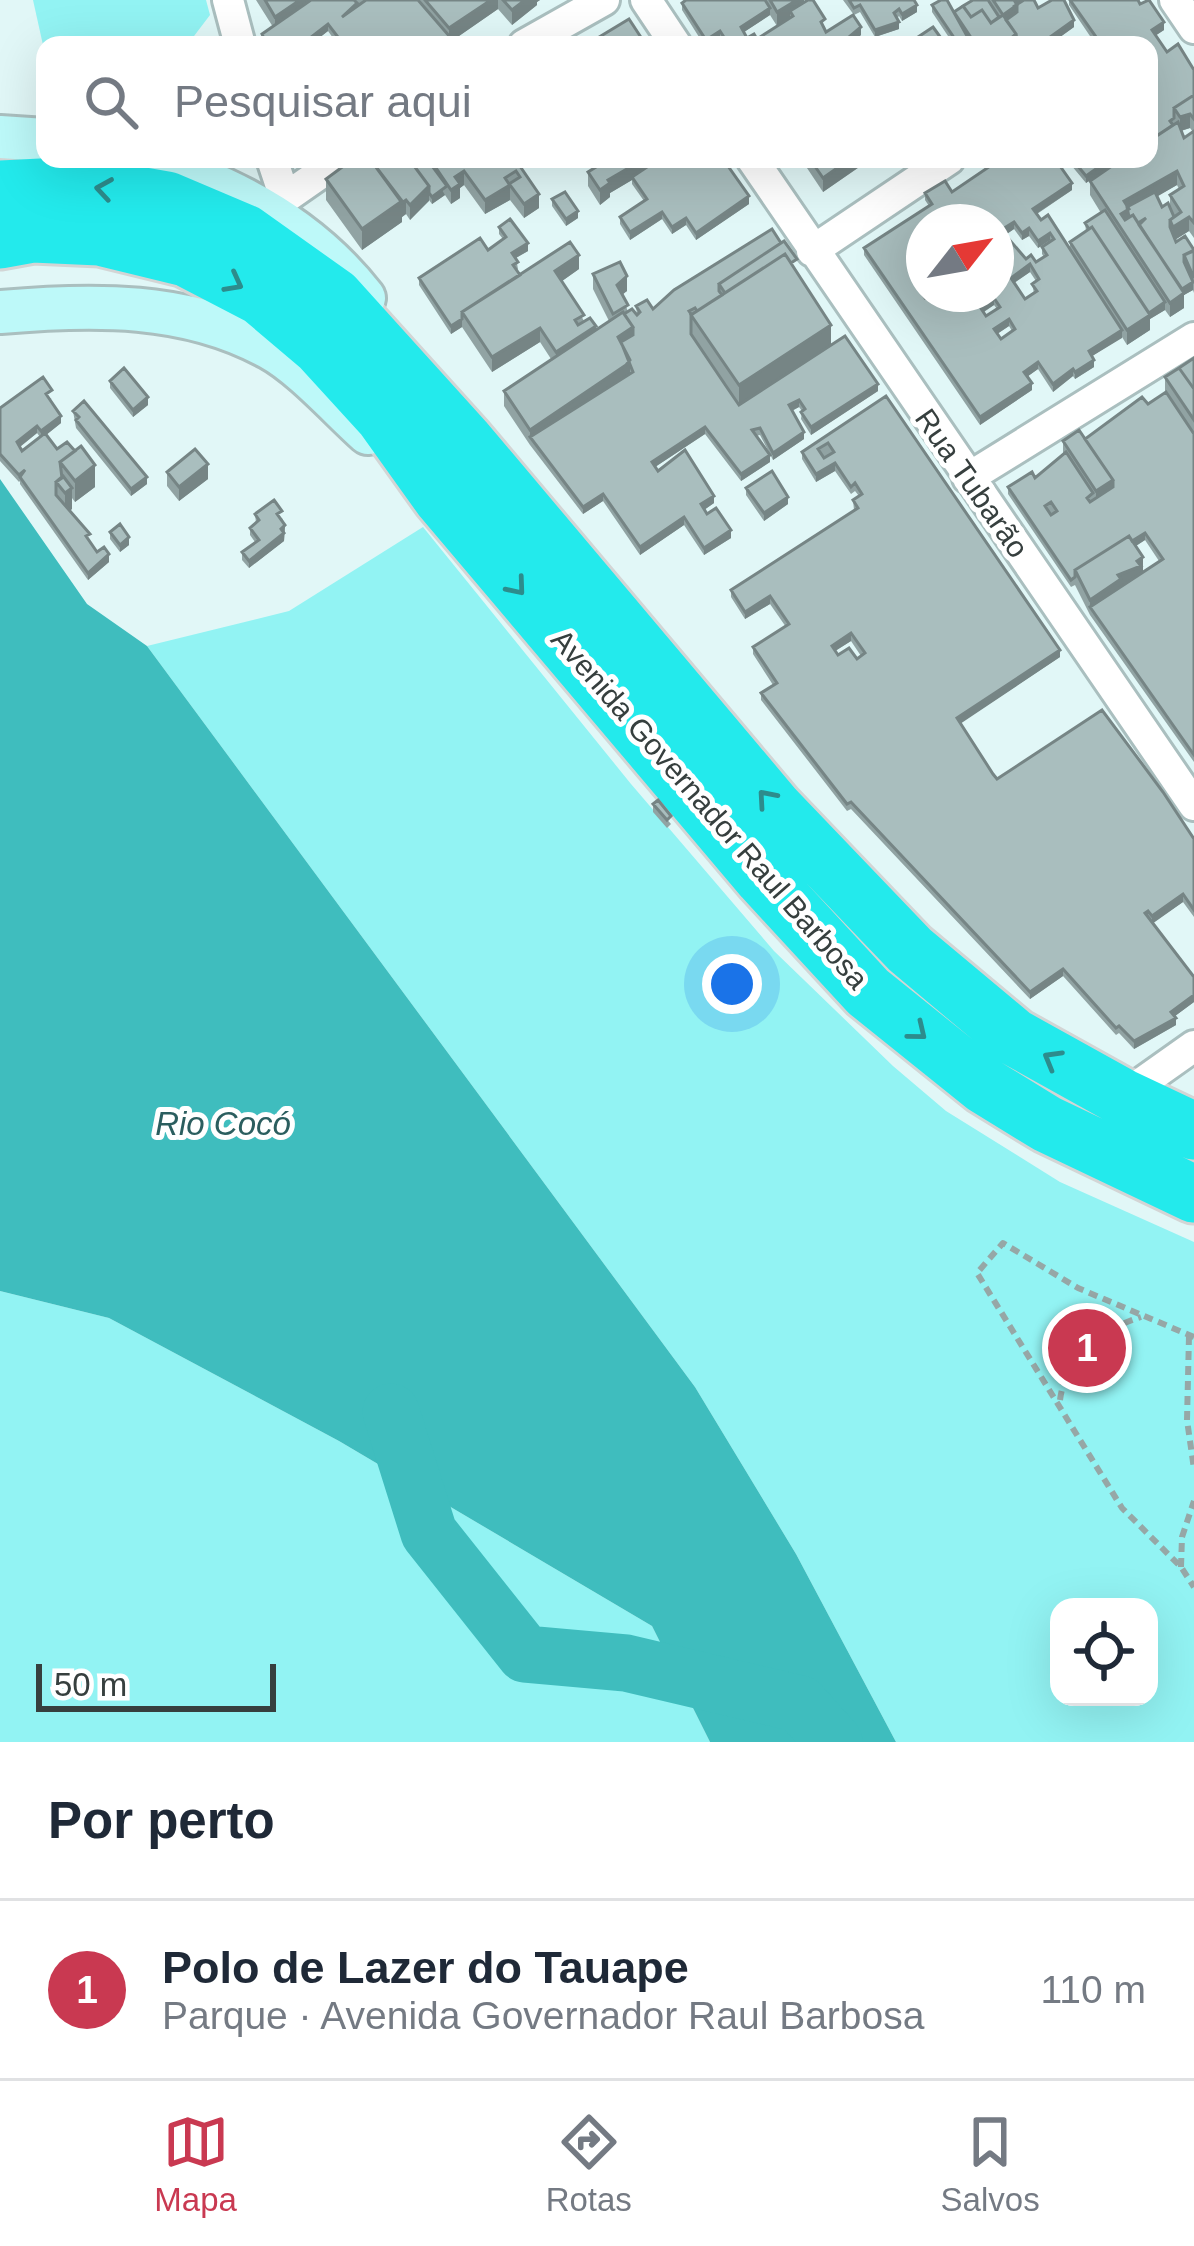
<!DOCTYPE html>
<html lang="pt">
<head>
<meta charset="utf-8">
<style>
	:root { --surface:#fff; --page:#f2f2f3; --text:#1f2937; --muted:#747a83; --line:#e0e1e3; --accent:#c93951 }
	body { margin:0; font-family:Helvetica,sans-serif; background:var(--page); color:var(--text) }
	.controls { position:absolute; right:36px; bottom:36px; display:grid; overflow:hidden; border-radius:24px; box-shadow:0 12px 48px #0002 }
	.controls button { width:108px; height:108px; display:grid; place-items:center; padding:0; border:0; border-bottom:3px solid var(--line); background:var(--surface); color:var(--text); font:60px sans-serif }
	.compass { position:absolute; left:906px; top:204px; width:108px; height:108px; border-radius:50%; background:var(--surface); box-shadow:0 12px 48px #0002; rotate:59deg }
	.scale { position:absolute; left:36px; bottom:30px; width:240px; box-sizing:border-box; padding-left:12px; border:6px solid #363f3e; border-top:0; font-size:33px; line-height:42px; white-space:nowrap; color:#363f3e; -webkit-text-stroke:9px #fff; paint-order:stroke }
	.you { position:absolute; left:732px; top:984px; width:42px; height:42px; margin:-30px; border:9px solid #fff; border-radius:50%; background:#1a73e8; box-shadow:0 0 0 18px #1a73e833 }
	.badge { display:grid; place-items:center; width:78px; height:78px; border-radius:50%; background:var(--accent); color:#fff; font-size:39px; font-weight:700 }
	.pin { position:absolute; translate:-50% -50%; border:6px solid #fff; box-shadow:0 3px 12px #0006 }
	.list { margin:0; padding:0; list-style:none }
	h2 { display:flex; justify-content:space-between; align-items:center; height:156px; margin:0; padding:0 48px; font-size:51px }
	h2 small { font-size:39px; font-weight:400; color:var(--muted) }
	.list li { display:grid; grid-template-columns:78px 1fr auto; gap:36px; align-items:center; box-sizing:border-box; height:180px; padding:0 48px; border-top:3px solid var(--line) }
	.list b { display:block; font-size:45px; white-space:nowrap }
	.list p { margin:0; font-size:39px; white-space:nowrap; color:var(--muted) }
	.list em { font-size:39px; font-style:normal; color:var(--muted) }
	.icon { flex:none; width:66px; height:66px; fill:none; stroke:currentColor; stroke-width:2; stroke-linecap:round; stroke-linejoin:round }
	.map { position:relative; flex:none; width:1194px; height:1742px; overflow:hidden }
	.search { position:absolute; background:var(--surface); box-shadow:0 12px 48px #0002; left:36px; right:36px; top:36px; height:132px; display:flex; align-items:center; gap:30px; box-sizing:border-box; padding:0 42px; border-radius:24px; color:var(--muted); font-size:45px }
	.sheet { height:336px; background:var(--surface) }
	nav { display:flex; justify-content:space-around; align-items:center; box-sizing:border-box; height:168px; border-top:3px solid var(--line); background:var(--surface); font-size:33px; color:var(--muted) }
	nav a { display:grid; justify-items:center; gap:6px }
	nav .on { color:var(--accent) }
	.map>svg:first-child { display:block }
</style>
</head>
<body>
<div class="map">
<svg width="1194" height="1742" viewBox="0 0 1194 1742">
	<rect width="100%" height="100%" fill="#e1f7f7"/>
	<path fill="#92f3f3" fill-rule="evenodd" d="M33 0H206L210 15 191 40 192 45H45V54Z
		M423 527 631 784 774 951 893 1066 946 1111 1060 1182 1194 1242V1742H896L796 1554 695 1387 147 646 289 611ZM1059 1607H1149V1697H1059Z
		M0 1291 109 1318 339 1441 652 1626 710 1742H0Z"/>
	<path fill="#3fbdbe" d="M0 479 87 604 147 646 695 1387 796 1554 896 1742H710L652 1626 339 1441 109 1318 0 1291Z"/>
	<g fill="none" stroke-linecap="round" stroke-linejoin="round">
		<path stroke="#3fbdbe" stroke-width="57" d="M391 1412 429 1533 525 1654 626 1663 800 1704 834 1742"/>
		<g stroke="#aabfbf" stroke-width="36">
			<path id="street" d="M228 0 240 45
				M646 0 676 45
				M1175 0 1194 28
				M524 45 604 0
				M272 159 285 198
				M752 159 1194 805
				M273 215 285 198 341 159
				M812 251 949 159
				M968 478 1194 338
				M1122 1097 1194 1046"/>
		</g>
		<g stroke="#aabfbf" stroke-width="48">
			<path id="secondary" d="M0 137 45 140
				M141 159C228 184 308 226 364 298
				M0 312C92 304 187 302 270 348 303 366 339 407 368 433"/>
		</g>
		<g stroke="#d3d5d5" stroke-width="63">
			<path id="highway" d="M0 189 81 185 167 200 245 233 335 297 465 441 775 809 910 950 1014 1037 1122 1097 1194 1131
				M0 240 33 234 100 237 186 258 261 297 320 347 383 416 441 497 763 878 868 992 985 1086 1047 1124 1194 1194"/>
		</g>
		<path stroke="#96a7a6" stroke-width="6" stroke-dasharray="9 6" stroke-linecap="butt" d="M1189 1336 1187 1420 1194 1469
			M1194 1337 1078 1288 1003 1243 977 1273 1122 1508 1181 1567 1194 1587
			M1060 1400C1066 1355 1100 1330 1141 1317
			M1181 1567 1182 1537 1194 1501"/>
		<use href="#street" stroke="#fff" stroke-width="30"/>
		<use href="#secondary" stroke="#bdf9f9" stroke-width="42"/>
		<use href="#highway" stroke="#23eaec" stroke-width="57"/>
	</g>
	<path fill="#91a3a3" fill-rule="evenodd" d="M256 0H540L537 2V5L512 25 498 9 453 40 457 45H338L328 31 310 45H263L262 34 273 27Z
		M686 0H804V2L825 27 826 32 861 35 848 45H724L720 39 710 45H704L682 10V3ZM770 15 777 26 757 39 747 38 744 32Z
		M843 0H914L917 12 902 21 899 16 897 18 899 29 875 37 860 12 854 15Z
		M973 0H1034L1038 8 1074 27 1049 45H954L932 12V5L954 13Z
		M1069 0H1138L1164 30 1156 35 1167 52 1194 70V238L1189 231 1175 240 1176 242 1194 250V293L1193 290 1184 295V308L1170 317 1165 310 1150 319V330L1127 345 1122 337 1092 356 1094 367 1075 379 1073 376 1053 392 1038 369 1028 376 1032 390 980 425 864 255V248L929 206 925 200V193L952 192 1002 164 1006 159H1055L1072 190 1037 214 1070 249V242L1086 231 1085 223 1101 213 1090 195V181L1149 159V45H1089V42L1092 39 1069 5ZM1190 128 1193 132 1184 138 1181 131ZM1177 185 1179 189 1170 195V208L1162 207 1157 196ZM924 222H996V271L1000 269 996 272V284L999 289 925 298 920 291 924 288ZM1014 229 1022 240 1029 236 1038 248 1050 240 1042 247V254L1044 257 1036 262 1026 259 1005 235ZM1030 272 1036 281 1032 284 1034 293 1025 299 1014 283ZM994 305 997 309 986 316 984 312ZM1009 326 1012 331 1001 339 997 334Z
		M353 159H515L539 208 524 218 510 200 485 214 464 185 460 188V198L451 204 445 195 432 204 429 200 410 220 406 214 402 217V222L362 250 326 200V179Z
		M706 159 749 204 696 240 686 225 672 234 662 219 630 240 620 224V217L644 201 632 184V180L610 193V197L600 205 588 186V172Z
		M801 159H871L823 192Z
		M1066 159H1120L1086 183Z
		M552 199 578 218 566 226 552 206Z
		M499 227 528 251 516 258 518 269 517 270 520 275 579 269 562 281 584 321 596 330 609 321 593 289V274L627 291 622 294 628 312 637 315 636 306 653 309 674 290 797 273 831 345 878 391 811 435 801 419 802 411 799 407 792 411 804 439 773 460 760 435 756 436 770 462 741 481 705 434 655 467 658 471 714 503 704 510 731 538 704 555 684 525 640 555 603 501 583 514 530 445 504 406V391L551 359 540 342 492 372 462 327 451 334 419 285V278L488 250 503 239 499 234Z
		M1194 358V762L1090 615 1075 585 1071 587 1008 494V487L1035 478 1063 455V441L1085 439 1165 393V377ZM1145 540 1159 561 1143 571 1136 546Z
		M110 381 148 405 133 417 110 388Z
		M886 396 1060 657 960 723 997 779 1194 839V917L1183 902 1152 923 1194 977V1002L1175 1016 1176 1025 1134 1049 1119 1033 1116 1035 1063 976 1030 999 851 809 847 811 761 700V693L773 685 753 654V647L786 627 770 604 745 619 731 597V590L854 510 853 500 859 496 855 491 851 494 835 471 816 482 802 459V452ZM851 641 861 656 857 659 838 655 835 651Z
		M52 398 50 399 61 423 46 435 57 449 95 487 75 502 72 498V509L69 511 97 552 109 562 88 580 20 484V481L19 482 0 461V408ZM37 433 40 437 22 451 20 447Z
		M73 411 147 484 131 496 76 428Z
		M167 472 208 479 179 501 167 486Z
		M746 488 788 504 764 521 746 495Z
		M255 514 282 518 285 525 284 541 249 568 242 560V552L255 542 250 535V528L256 523Z
		M110 532 129 545 120 552 110 539Z
		M653 804 671 824 667 828 653 812Z"/>
	<path fill="#768585" d="M300 0H321L275 32V17Z
		M491 0H498V9L449 43V28Z
		M525 0H540L537 2V5L512 25V10Z
		M797 0H804V10L790 11V19L777 27V12Z
		M1013 0H1034L1003 29V15Z
		M917 5V12L902 21V14Z
		M770 8V15L741 34V27Z
		M1074 20V27L1049 45H1039Z
		M899 22V29L875 37V30Z
		M1164 22V30L1152 38V30Z
		M328 24V31L310 45H301Z
		M861 27V35L848 45H843V42Z
		M720 31V39L710 45H706V40Z
		M1190 114V128L1180 131V117Z
		M644 159H668L632 177V180L610 193V197L600 205V190L608 180Z
		M850 159H859V167L823 192V178Z
		M860 159H871L859 167Z
		M1110 159H1120L1086 183V176Z
		M464 171V185L460 188V198L451 204V190L455 177Z
		M1177 171V185L1129 213V223L1121 214 1124 201Z
		M1072 183V190L1033 216V209Z
		M510 185V200L485 214V200Z
		M429 186V201L410 220V205Z
		M442 190 445 195 432 204V197Z
		M539 194V208L524 218V204Z
		M749 196V204L696 240V233Z
		M406 200V214L402 217V222L362 250V229L402 201Z
		M578 211V218L566 226V219Z
		M662 212V219L630 240V232Z
		M1189 217V231L1173 241 1172 225Z
		M686 218V225L672 234V227Z
		M1014 222V229L1001 238V230Z
		M1029 228V236L1022 240V233Z
		M1050 233V240L1038 248V241Z
		M528 243V251L512 260V253Z
		M579 255V269L555 286V271Z
		M1030 264V272L1011 285V278Z
		M627 276V291L617 299V285Z
		M1193 282V290L1184 295V308L1170 317V303L1178 292Z
		M994 298V305L980 314V307Z
		M1165 302V310L1150 319V330L1127 345V330L1146 314Z
		M462 319V327L451 334V326Z
		M1009 319V326L994 336V329Z
		M831 325V352L739 412V385Z
		M596 326V340L556 366V352Z
		M633 327V342L618 344V337Z
		M540 328V342L492 372V357Z
		M1122 330V338L1089 358V351Z
		M630 360V374L530 437V430Z
		M1094 360V367L1075 379V372Z
		M1038 362V369L1024 379V372Z
		M1073 369V376L1053 392V384Z
		M1032 383V390L980 425V417Z
		M878 384V391L811 435V427Z
		M148 397V405L133 417V410Z
		M799 400V407L789 412V405Z
		M61 416V423L41 439V431Z
		M37 426V433L17 449V442Z
		M705 427V434L652 469V462Z
		M804 432V439L773 460V453Z
		M770 455V462L741 481V474Z
		M835 463V471L816 482V474Z
		M208 464V479L179 501V487Z
		M95 465V487L75 502V481Z
		M147 477V484L131 496V489Z
		M1113 480V494L1096 506V491Z
		M72 488V509L65 514V493Z
		M603 494V501L583 514V507Z
		M714 496V503L701 512V504Z
		M788 497V504L764 521V513Z
		M684 517V525L640 555V547Z
		M285 525 284 541 249 568V561Z
		M731 530V538L704 555V548Z
		M1145 533V540L1081 581 1078 576Z
		M129 537V545L120 552V545Z
		M109 554V562L88 580V573Z
		M1143 557V571L1090 607V600L1118 575Z
		M770 596V604L745 619V612Z
		M851 633V641L832 653V646Z
		M1060 650V657L957 726V718Z
		M1183 894V902L1152 924V916Z
		M1063 969V976L1030 999V992Z
		M1194 995V1002L1171 1019V1012Z
		M1176 1018V1025L1134 1049V1041Z"/>
	<path fill="#a9bebe" stroke="#768585" stroke-width="3" fill-rule="evenodd" d="M265 0H300L275 17Z
		M311 0H354L357 3 342 17 366 0H418L457 45H344L328 24 301 45H267L262 34Z
		M425 0H491L449 28Z
		M503 0H525L512 10Z
		M686 0H765L770 8 741 27 747 38 754 34 757 39 793 16 790 11 808 0H813L825 19 821 22 826 32 853 15 861 27 843 42 845 45H729L720 31 706 40 682 3Z
		M770 0H797L777 12Z
		M849 0H914L917 5 902 14 899 9 894 13 899 22 875 30 860 5 854 8Z
		M941 0H947L972 45H959L932 5Z
		M973 0H988L999 17 991 23 982 10 971 17 963 6Z
		M993 0H1014L1017 5 1003 15Z
		M1024 0H1034L1038 8 1052 0H1064L1074 20 1039 45H1018L1016 34 1006 20 1017 12V5L1013 7Z
		M1070 0H1138L1140 4 1149 0 1164 22 1152 30 1167 52 1178 44 1194 70V95L1174 108V118L1170 121 1173 125 1149 141V45H1091L1089 42 1096 37Z
		M963 6 971 17 982 10 991 23 1003 15 1016 34 1010 39 1014 45H976L954 12Z
		M629 19 646 45H586Z
		M933 27 946 45H906Z
		M1194 95V119L1190 114 1180 117 1174 108Z
		M1178 122 1184 138 1194 131V223L1189 217 1173 227 1170 220 1181 212 1170 195 1184 186 1177 171 1124 201 1129 209 1121 214 1125 220 1133 215 1184 293 1170 303 1090 181 1122 159H1132L1135 164 1143 159H1149V155L1152 153 1149 148V141Z
		M353 159H370L402 201 362 229 326 179Z
		M370 159H409L429 186 410 205 406 200 402 203Z
		M409 159H427L447 186 432 197 429 193V186Z
		M430 159H515L539 194 524 204 510 185 485 200 464 171 455 177 460 184 451 190ZM516 171 520 177 509 184 505 178Z
		M609 159H644L608 180 610 183 600 190 588 172Z
		M659 159H706L707 161 723 159 749 196 696 233 686 218 672 227 662 212 630 232 620 217 647 199 632 177Z
		M810 159H850L823 178Z
		M1009 159H1055L1072 183 1033 209 1041 220 1048 215 1122 330 1089 351 1094 360 1075 372 1073 369 1053 384 1038 362 1024 372 1032 383 980 417 864 248 932 204 925 193 945 181 952 192 999 160 1002 164ZM924 222H996V263L999 261 1004 267 996 272V277L1002 287 997 290 996 287V294H931L925 298 917 286 924 281ZM1014 222 1022 233 1029 228 1038 241 1050 233 1054 239 1042 247 1047 255 1036 262 1031 255 1026 259 1001 230ZM1030 264 1039 279 1032 284 1037 291 1025 299 1011 278ZM994 298 1000 307 986 316 980 307ZM1009 319 1015 329 1001 339 994 329Z
		M1072 159H1110L1086 176Z
		M565 192 578 211 566 219 552 199Z
		M1155 192 1162 207 1168 203 1174 217 1170 220V227L1176 242 1185 236 1194 250 1184 255V262L1193 282 1182 289 1139 225 1146 218 1138 223 1133 215 1129 217 1127 207Z
		M1105 210 1165 302 1149 313 1092 227 1089 229 1085 223Z
		M510 219 528 243 512 253 518 262 513 265 520 275 462 312V319L451 326 419 278 480 238 488 250 506 237 499 227Z
		M1092 227 1150 315 1127 330 1070 242Z
		M772 229 781 243 719 284V291L722 295 697 311 695 308 689 311 691 314V334L726 386 739 405 845 336 878 384 811 427 801 412 805 409 799 400 789 405 804 432 773 453 760 428 752 430 770 455 741 474 705 427 652 462 658 471 685 450 714 496 701 504 707 514 716 508 731 530 704 548 684 517 640 547 603 494 583 507 530 437 633 372 621 342 633 335V327L624 314 632 309 637 315 640 312 636 306 647 300 653 309 674 290Z
		M784 241 797 259 791 263 785 254 725 293 719 284Z
		M570 242 579 255 555 271 584 315 575 320 578 325 590 318 596 326 556 352 540 328 492 357 462 312Z
		M1194 251V278L1184 255Z
		M785 254 831 325 739 385 691 315Z
		M620 262 627 276 617 285 628 305 613 314 593 274Z
		M623 312 633 327 618 337 630 360 626 365 530 430 504 391Z
		M1194 358V389L1179 368 1176 370Z
		M124 368 148 397 133 410 110 381Z
		M1179 368 1194 389V420L1165 377Z
		M43 377 52 390 46 394 61 416 41 431 37 426 17 442 22 451 45 433 57 449 67 442 75 451 60 462 62 478 56 482V495L90 534 86 536 97 552 104 547 109 554 88 573 20 477 25 470 19 475 0 454V408Z
		M1166 392 1194 434V755L1090 607 1163 559 1145 533 1132 541 1129 536 1075 570V577L1071 580 1008 487 1032 472 1035 478 1066 452 1093 493 1087 498 1090 502 1113 487V480L1085 439 1142 397 1148 404ZM1051 502 1057 511 1051 515 1045 506Z
		M886 396 1060 650 957 718 993 774 997 779 1102 710 1163 792 1194 839V910L1183 894 1152 916 1148 911 1145 913 1194 977V995L1171 1012 1176 1018 1134 1041 1119 1026 1116 1028 1063 969 1030 992 851 802 847 804 761 693 777 683 753 647 789 624 770 596 745 612 731 590 858 508 853 500 862 494 855 483 851 487 835 463 816 474 802 452ZM828 443 834 452 824 458 818 449ZM851 633 865 653 857 659 849 648 838 655 832 646Z
		M84 401 147 477 131 489 76 420 79 417 73 411Z
		M1079 430 1113 480 1096 491 1063 441Z
		M81 446 95 465 75 481 60 462Z
		M195 449 208 464 179 487 167 472Z
		M772 471 788 497 764 513 746 488Z
		M63 476 72 488 65 493 56 482Z
		M274 500 282 511 277 514 285 525 281 529 284 533 249 561 242 552 259 540 250 528 259 520 255 514Z
		M120 524 129 537 120 545 110 532Z
		M1129 536 1143 557 1137 561 1141 566 1118 575 1121 579 1090 600 1075 570Z
		M658 800 671 816 667 820 653 804Z"/>
	<defs><path id="oneway-chevron" d="M-2-3.5L2.5 0L-2 3.5" fill="none" stroke-width="1.6" stroke-linecap="round" stroke-linejoin="round" transform="scale(3)"/></defs>
	<g stroke="#2d8c8c">
		<use href="#oneway-chevron" transform="translate(104 189) rotate(-171)"/>
		<use href="#oneway-chevron" transform="translate(234 283) rotate(28)"/>
		<use href="#oneway-chevron" transform="translate(517 587) rotate(50)"/>
		<use href="#oneway-chevron" transform="translate(766 798) rotate(-131)"/>
		<use href="#oneway-chevron" transform="translate(918 1032) rotate(39)"/>
		<use href="#oneway-chevron" transform="translate(1052 1059) rotate(-150)"/>
	</g>
	<g text-anchor="middle" dominant-baseline="central" stroke-width="10" stroke-linejoin="round" paint-order="stroke">
		<g font-size="30" fill="#363f3e" stroke="#fff">
			<text transform="translate(972 483) rotate(55)">Rua Tubarão</text>
			<text transform="translate(710 809) rotate(49)">Avenida Governador Raul Barbosa</text>
		</g>
		<g font-size="33" font-style="italic" fill="#2b5e5f" stroke="#fff">
			<text x="223" y="1123">Rio Cocó</text>
		</g>
	</g>
</svg>
<div class="controls">
<button><svg class="icon" aria-label="locate" viewBox="0 0 24 24"><circle cx="12" cy="12" r="6"/><path d="M12 2v4M12 18v4M2 12h4M18 12h4"/></svg></button>
</div>
<svg class="compass" viewBox="-18 -18 36 36"><path d="M0-13l5 13h-10z" fill="#e53935"/><path d="M0 13l5-13h-10z" fill="#747a83"/></svg>
<div class="scale">50 m</div>
<div class="you"></div>
<div class="pin badge" style="left:1087px;top:1348px">1</div>
<div class="search"><svg class="icon" aria-label="search" viewBox="0 0 24 24"><circle cx="10" cy="10" r="6"/><path d="M15 15l6 6"/></svg>Pesquisar aqui</div>
</div>
<section class="sheet">
<h2>Por perto<small></small></h2>
<ul class="list">
<li><span class="badge">1</span><div><b>Polo de Lazer do Tauape</b><p>Parque · Avenida Governador Raul Barbosa</p></div><em>110 m</em></li>
</ul>
</section>
<nav>
<a class="on"><svg class="icon" aria-label="map" viewBox="0 0 24 24"><path d="M3 6l6-2 6 2 6-2v14l-6 2-6-2-6 2zM9 4v14M15 6v14"/></svg>Mapa</a>
<a><svg class="icon" aria-label="directions" viewBox="0 0 24 24"><path d="M12 3l9 9-9 9-9-9zM9 14v-3h6M13 9l2 2-2 2"/></svg>Rotas</a>
<a><svg class="icon" aria-label="saved" viewBox="0 0 24 24"><path d="M7 4h10v16l-5-4-5 4z"/></svg>Salvos</a>
</nav>
</body>
</html>
